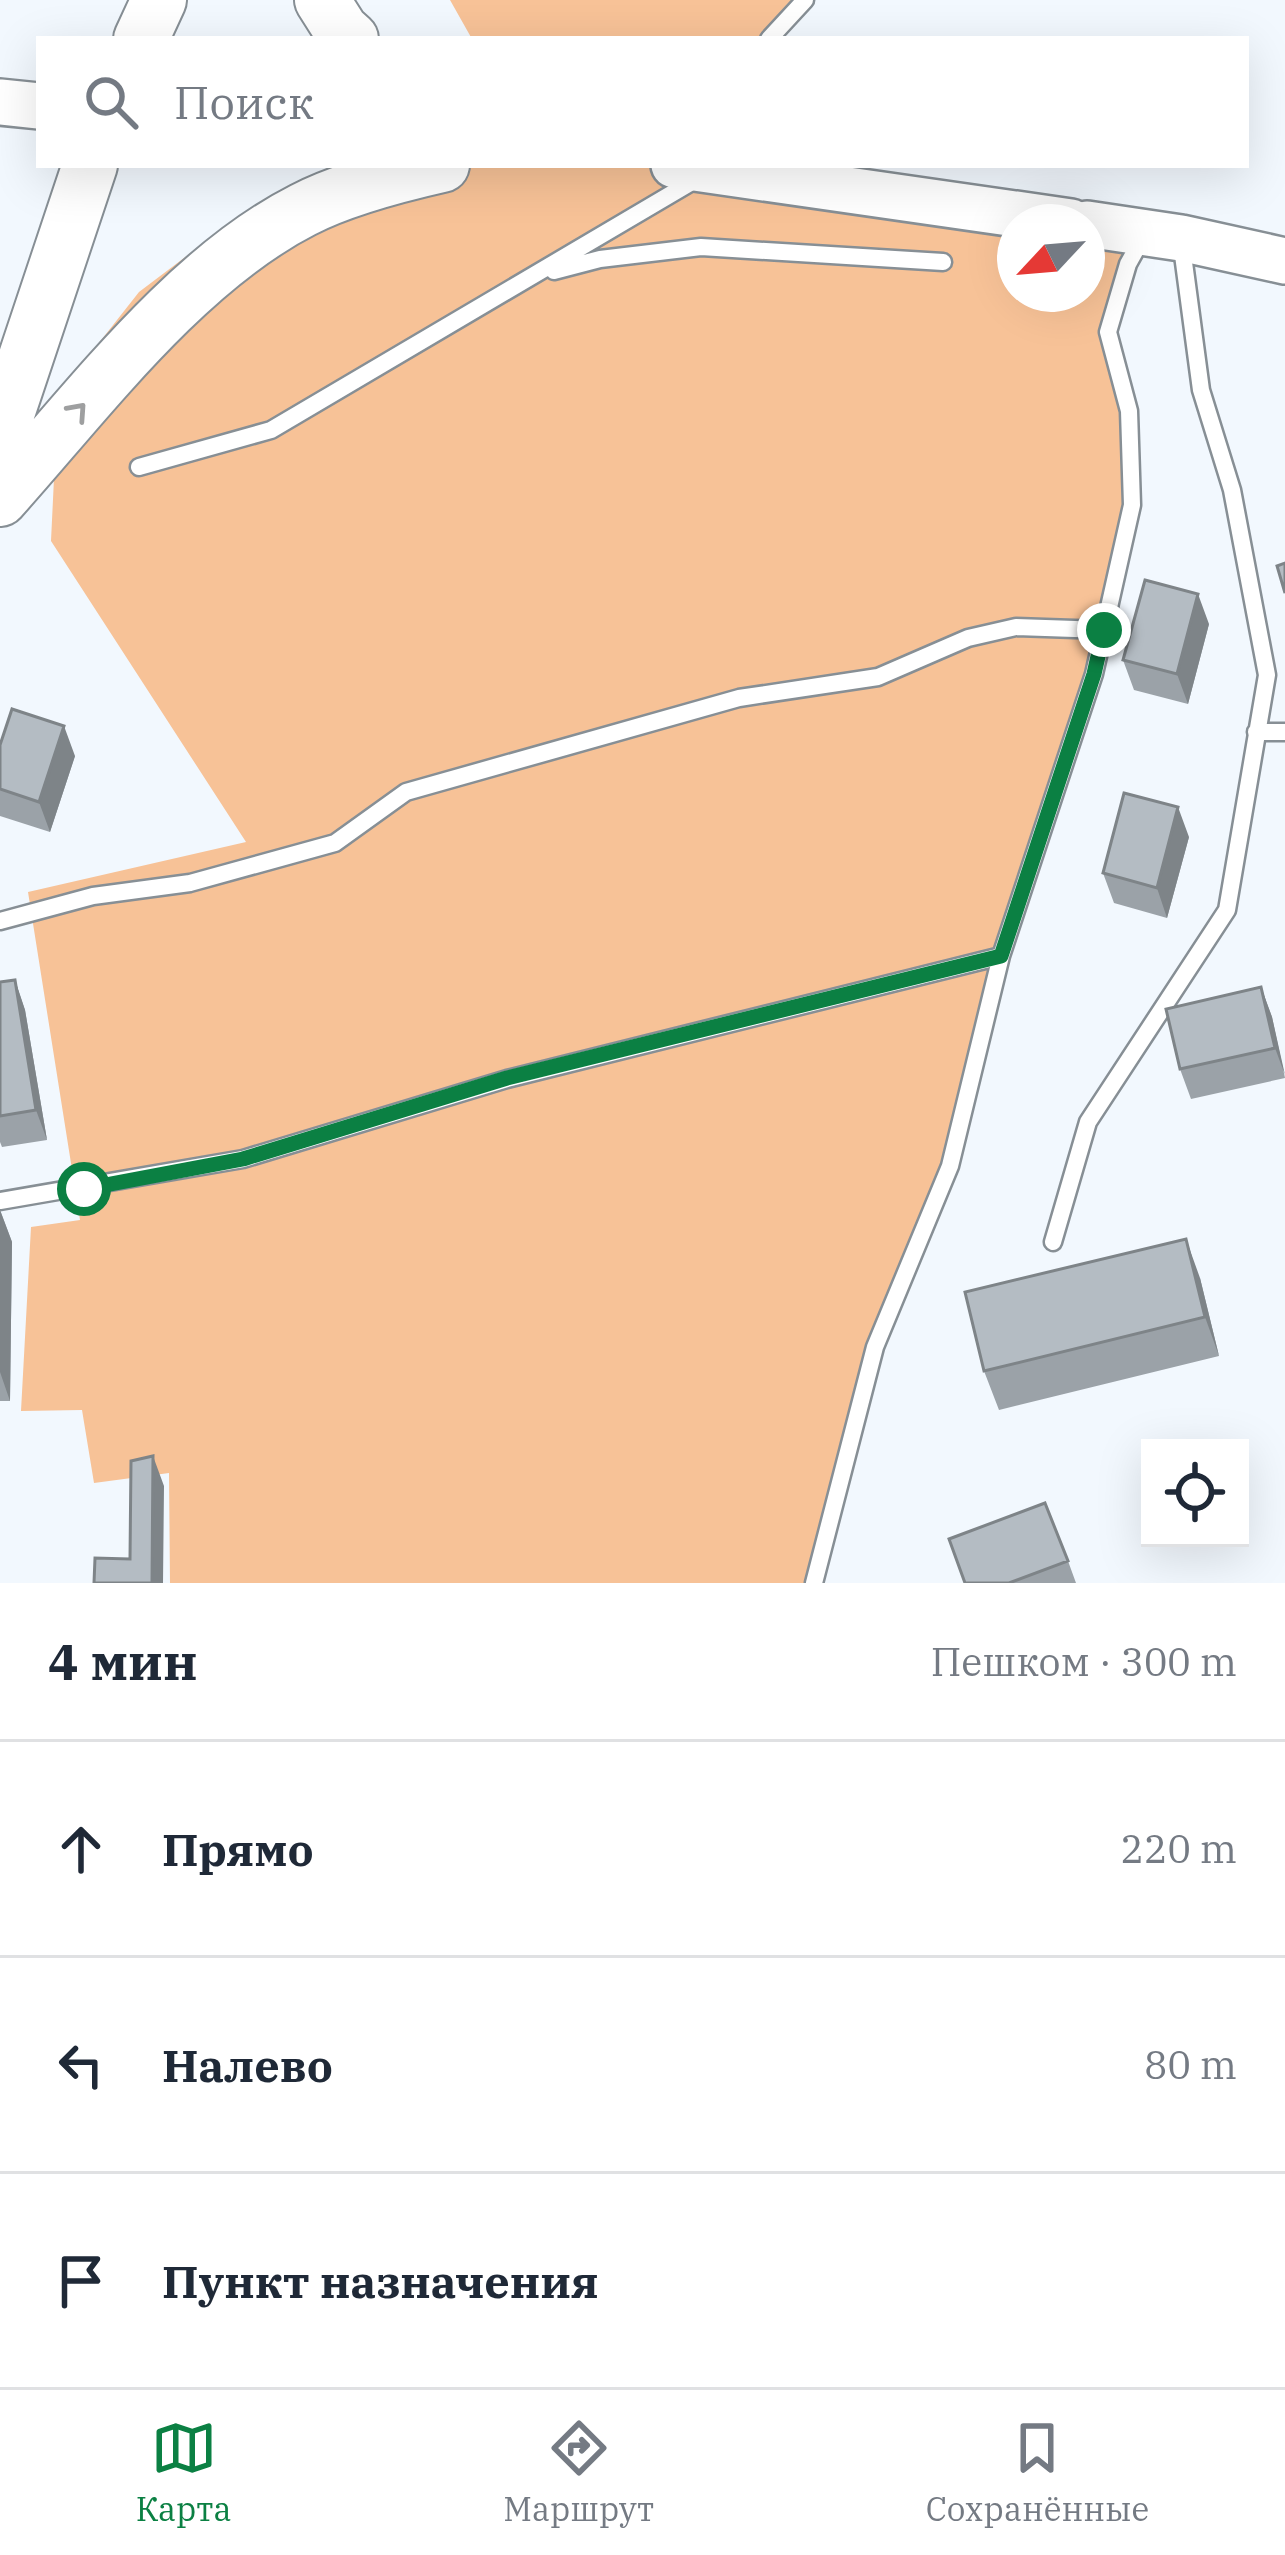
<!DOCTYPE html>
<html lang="ru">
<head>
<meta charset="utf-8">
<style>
	:root { --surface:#fff; --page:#f6f6f7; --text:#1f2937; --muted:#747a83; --line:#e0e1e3; --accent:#0b8043 }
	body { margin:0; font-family:"IBM Plex Serif",serif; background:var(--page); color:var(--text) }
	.controls { position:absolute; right:36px; bottom:36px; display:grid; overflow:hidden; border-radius:0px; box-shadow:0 12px 48px #0002 }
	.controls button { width:108px; height:108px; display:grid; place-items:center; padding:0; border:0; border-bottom:3px solid var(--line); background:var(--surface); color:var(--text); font:60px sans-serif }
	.compass { position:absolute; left:997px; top:204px; width:108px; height:108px; border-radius:50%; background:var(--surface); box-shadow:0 12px 48px #0002; rotate:244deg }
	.stop { position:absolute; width:36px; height:36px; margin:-27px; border:9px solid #0b8043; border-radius:50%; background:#fff }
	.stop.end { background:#0b8043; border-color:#fff; box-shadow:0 3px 12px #0008 }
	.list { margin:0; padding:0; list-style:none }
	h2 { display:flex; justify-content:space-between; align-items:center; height:156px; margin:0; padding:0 48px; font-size:51px }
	h2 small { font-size:39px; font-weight:400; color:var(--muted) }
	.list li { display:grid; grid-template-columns:78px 1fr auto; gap:36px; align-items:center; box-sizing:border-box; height:216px; padding:0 48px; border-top:3px solid var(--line) }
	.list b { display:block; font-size:45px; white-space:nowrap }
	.list em { font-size:39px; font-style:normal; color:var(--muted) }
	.icon { flex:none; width:66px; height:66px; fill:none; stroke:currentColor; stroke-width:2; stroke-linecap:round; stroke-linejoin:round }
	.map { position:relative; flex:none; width:1285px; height:1583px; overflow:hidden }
	.search { position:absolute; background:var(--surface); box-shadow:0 12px 48px #0002; left:36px; right:36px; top:36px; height:132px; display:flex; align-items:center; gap:30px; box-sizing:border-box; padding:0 42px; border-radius:0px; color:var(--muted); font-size:45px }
	.sheet { height:804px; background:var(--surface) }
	nav { display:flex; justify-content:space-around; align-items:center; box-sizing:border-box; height:168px; border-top:3px solid var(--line); background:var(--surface); font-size:33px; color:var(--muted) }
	nav a { display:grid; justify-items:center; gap:6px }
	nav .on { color:var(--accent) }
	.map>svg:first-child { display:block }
</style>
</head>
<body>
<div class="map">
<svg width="1285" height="1583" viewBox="0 0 1285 1583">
	<rect width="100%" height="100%" fill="#f2f8fe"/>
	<path fill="#f7c297" d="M450 0H805L769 39H472Z
		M382 165H713L1015 222V294H1087V224L1146 233 1108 332 1129 411 1132 505 1094 674 1001 956 950 1166 875 1347 814 1583H170L169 1473 94 1483 82 1410 21 1411 31 1227 80 1220 28 892 246 842 51 541 58 395 139 292 221 230 295 191Z"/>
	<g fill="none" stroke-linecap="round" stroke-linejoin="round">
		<g stroke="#878f95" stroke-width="21">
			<path id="service" d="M769 39 805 0
				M554 271 600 259 701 247 943 262
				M139 467 271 430 695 180
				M1256 732H1285
				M0 921 93 896 190 883 335 843 406 792 739 698 878 677 968 638 1016 627 1104 630
				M0 1201 243 1159 507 1079 1001 956
				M1053 1242 1088 1122 1227 910 1267 675 1232 490 1201 390 1181 240
				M814 1583 875 1347 950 1166 1001 956 1094 674 1132 505 1129 411 1108 332 1128 264 1143 237"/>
		</g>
		<g stroke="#878f95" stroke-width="50">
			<path id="secondary" d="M0 102 39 106
				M674 165 1071 222
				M1087 224 1181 238 1285 261"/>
		</g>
		<g stroke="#878f95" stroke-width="58">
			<path id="trunk" d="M322 0 341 30 351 39
				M141 39 159 0
				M0 435 90 165
				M0 499C88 401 185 270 303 210 343 189 398 175 442 165"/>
		</g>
		<use href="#service" stroke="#fff" stroke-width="16"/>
		<use href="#secondary" stroke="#fff" stroke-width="45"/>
		<use href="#trunk" stroke="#fff" stroke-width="54"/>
	</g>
	<path fill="#9ba2a8" d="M1209 624 1188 704 1134 690 1123 660Z
		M0 745 75 756 50 832 0 816Z
		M1189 837 1167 918 1114 903 1103 873Z
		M15 980 25 1010 47 1140 2 1147 0 1142V982Z
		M1261 987 1272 1017 1285 1078 1191 1099 1180 1069Z
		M0 1210 12 1242 10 1401H0Z
		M1200 1278 1219 1356 999 1410 984 1371Z
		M1068 1561 1076 1583H965Z"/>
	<path fill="#7e8488" d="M1198 594 1209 624 1188 704 1177 674Z
		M64 726 75 756 50 832 39 802Z
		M1178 807 1189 837 1167 918 1157 888Z
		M15 980 25 1010 47 1140 36 1110Z
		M1261 987 1272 1017 1285 1075 1275 1048Z
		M0 1210 12 1242 10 1401 0 1372Z
		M1186 1239 1200 1278 1219 1356 1205 1317Z
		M153 1456 164 1486 163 1583H152Z"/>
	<path fill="#b4bcc3" stroke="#7e8488" stroke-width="3" d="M1285 563V593L1277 566Z
		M1145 580 1198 594 1177 674 1123 660Z
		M12 709 64 726 39 802 0 789V745Z
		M1124 793 1178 807 1157 888 1103 873Z
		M15 980 36 1110 0 1116V982Z
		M1261 987 1275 1048 1180 1069 1166 1009Z
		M1186 1239 1205 1317 984 1371 965 1292Z
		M153 1456 152 1583H94L95 1558 130 1559 131 1461Z
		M1045 1503 1068 1561 1009 1583H965L949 1539Z"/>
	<defs><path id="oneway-chevron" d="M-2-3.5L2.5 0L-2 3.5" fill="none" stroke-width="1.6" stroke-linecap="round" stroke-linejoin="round" transform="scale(3)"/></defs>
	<use stroke="#9e9fa0" href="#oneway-chevron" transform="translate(78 411) rotate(-48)"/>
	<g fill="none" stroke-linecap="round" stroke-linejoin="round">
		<path stroke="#0b8043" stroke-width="15" d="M84 1189 243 1159 507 1078 1001 956 1094 674 1104 630"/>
	</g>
</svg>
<div class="controls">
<button><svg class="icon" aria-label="locate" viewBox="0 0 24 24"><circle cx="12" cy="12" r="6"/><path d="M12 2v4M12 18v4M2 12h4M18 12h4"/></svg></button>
</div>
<svg class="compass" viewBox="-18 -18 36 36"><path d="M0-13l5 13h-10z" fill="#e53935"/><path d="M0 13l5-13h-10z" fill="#747a83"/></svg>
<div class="stop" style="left:84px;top:1189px"></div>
<div class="stop end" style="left:1104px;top:630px"></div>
<div class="search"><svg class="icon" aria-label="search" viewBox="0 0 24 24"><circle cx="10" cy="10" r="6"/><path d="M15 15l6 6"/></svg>Поиск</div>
</div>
<section class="sheet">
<h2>4 мин<small>Пешком · 300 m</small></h2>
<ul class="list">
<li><svg class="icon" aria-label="ahead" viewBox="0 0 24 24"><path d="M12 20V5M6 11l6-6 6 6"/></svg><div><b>Прямо</b></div><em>220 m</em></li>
<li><svg class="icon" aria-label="left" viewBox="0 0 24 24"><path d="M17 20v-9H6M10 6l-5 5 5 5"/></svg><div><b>Налево</b></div><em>80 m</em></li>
<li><svg class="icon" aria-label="arrive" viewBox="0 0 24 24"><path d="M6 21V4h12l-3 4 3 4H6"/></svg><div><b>Пункт назначения</b></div></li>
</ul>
</section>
<nav>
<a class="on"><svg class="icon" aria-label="map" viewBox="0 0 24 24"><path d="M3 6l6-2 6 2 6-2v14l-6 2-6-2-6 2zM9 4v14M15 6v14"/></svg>Карта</a>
<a><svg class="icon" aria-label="directions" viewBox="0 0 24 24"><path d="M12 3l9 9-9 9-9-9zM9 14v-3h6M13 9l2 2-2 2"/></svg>Маршрут</a>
<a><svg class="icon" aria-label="saved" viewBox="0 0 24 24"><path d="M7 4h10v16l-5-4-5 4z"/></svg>Сохранённые</a>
</nav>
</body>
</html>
